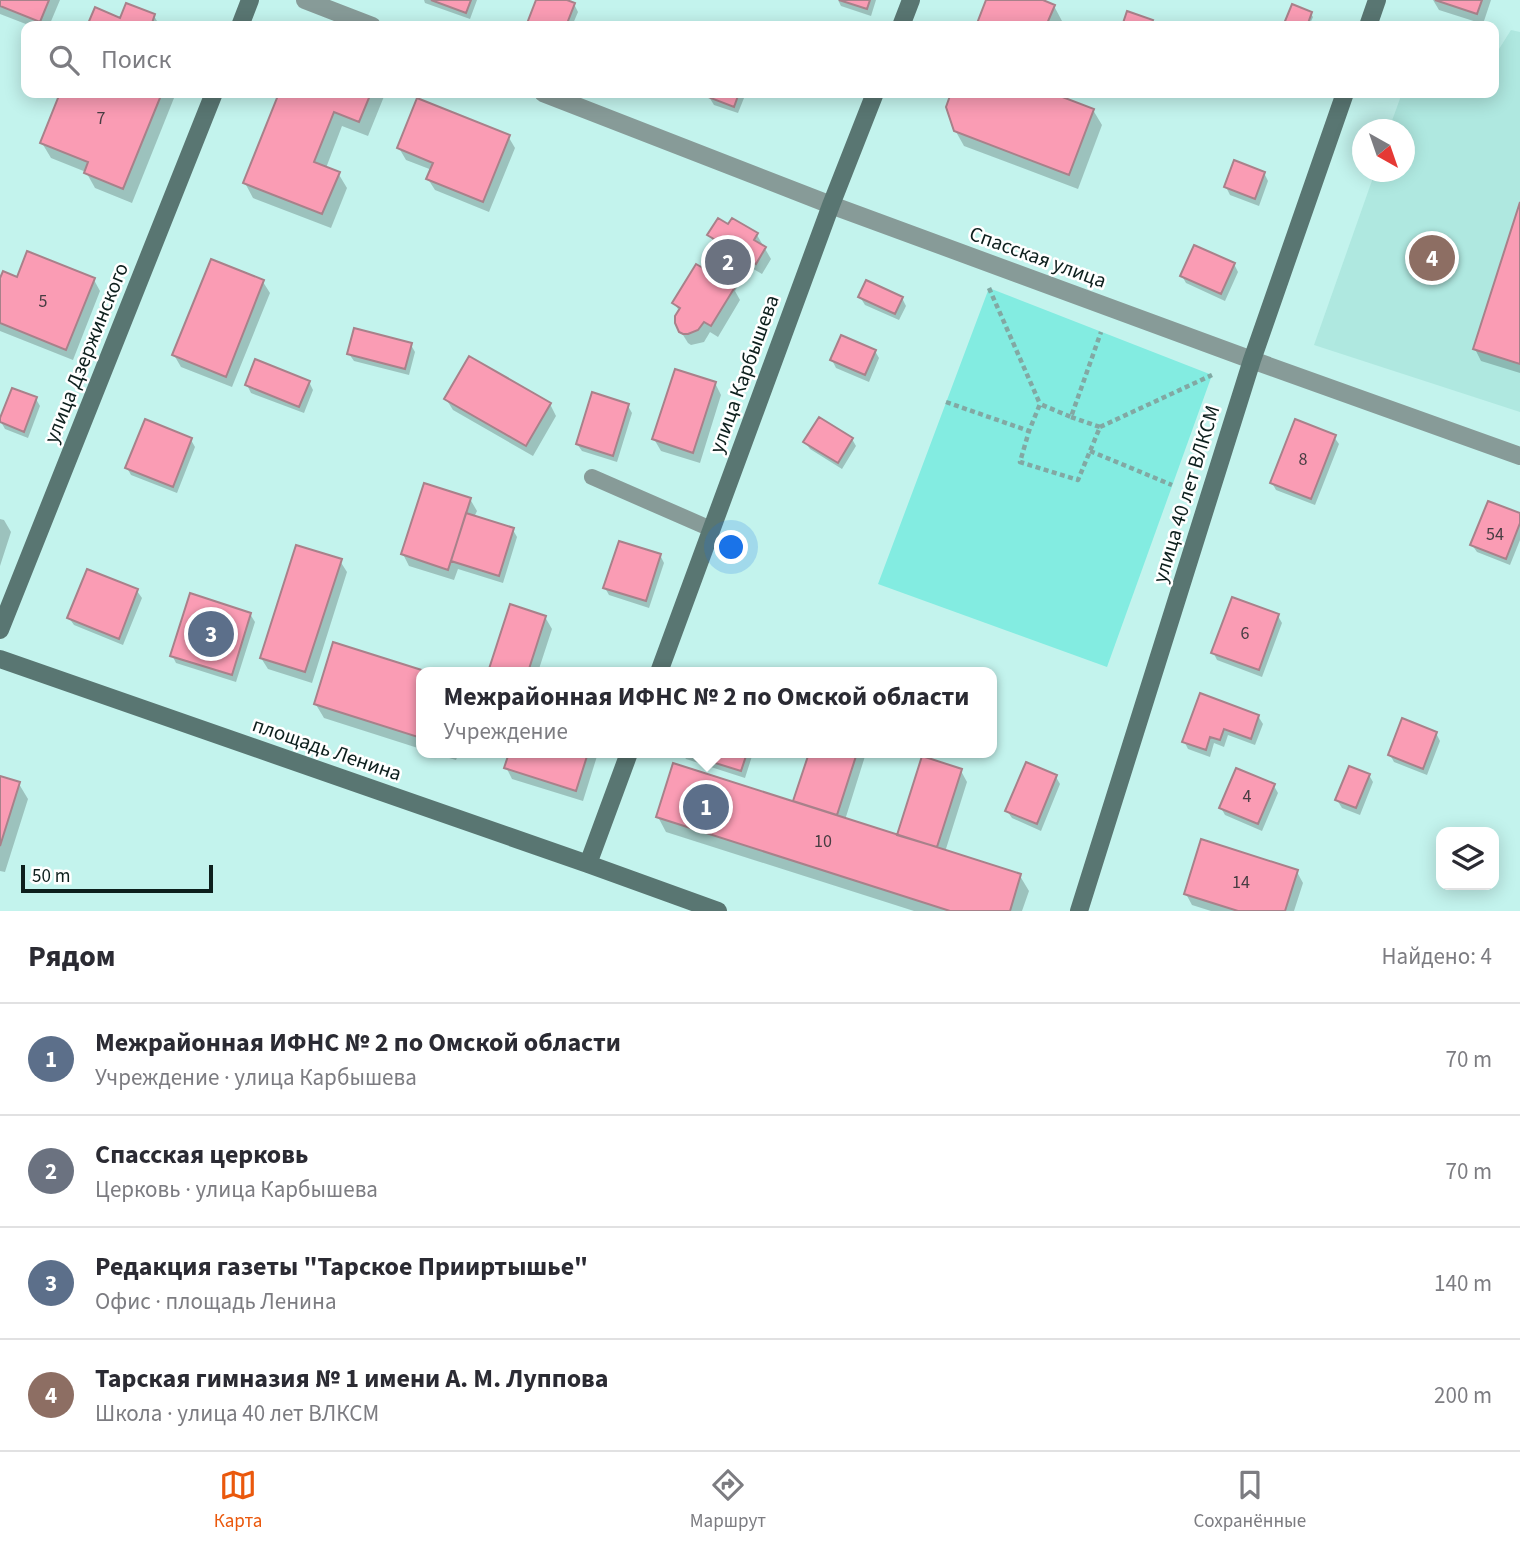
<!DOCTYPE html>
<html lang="ru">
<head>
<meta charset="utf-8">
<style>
	:root { --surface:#fff; --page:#f7f7f7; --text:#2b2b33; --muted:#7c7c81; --line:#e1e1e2; --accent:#ea580c }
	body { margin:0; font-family:"Source Sans 3",sans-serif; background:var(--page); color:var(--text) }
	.controls { position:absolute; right:21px; bottom:21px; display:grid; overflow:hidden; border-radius:14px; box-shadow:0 4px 18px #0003 }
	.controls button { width:63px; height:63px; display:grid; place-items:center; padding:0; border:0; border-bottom:2px solid var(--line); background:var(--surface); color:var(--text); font:35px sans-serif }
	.compass { position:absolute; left:1352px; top:119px; width:63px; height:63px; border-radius:50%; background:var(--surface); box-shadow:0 4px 18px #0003; rotate:140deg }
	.scale { position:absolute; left:21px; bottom:18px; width:192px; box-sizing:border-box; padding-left:7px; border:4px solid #0d1f1d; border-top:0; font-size:19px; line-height:24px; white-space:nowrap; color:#0d1f1d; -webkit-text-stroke:5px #fff; paint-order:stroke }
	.you { position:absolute; left:732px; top:548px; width:24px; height:24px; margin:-18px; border:5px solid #fff; border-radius:50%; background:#1a73e8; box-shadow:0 0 0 10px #1a73e833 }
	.badge { display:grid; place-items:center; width:46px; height:46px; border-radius:50%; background:var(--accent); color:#fff; font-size:23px; font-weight:700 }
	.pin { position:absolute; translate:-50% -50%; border:4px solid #fff; box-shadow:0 2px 7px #0006 }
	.popup { position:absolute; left:416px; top:667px; width:581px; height:91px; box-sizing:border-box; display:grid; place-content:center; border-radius:14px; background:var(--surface); filter:drop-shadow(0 2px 5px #0005); font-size:23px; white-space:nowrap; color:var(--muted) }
	.popup b { font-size:26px; color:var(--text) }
	.popup::after { content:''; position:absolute; left:50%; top:100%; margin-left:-14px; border:14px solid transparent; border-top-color:var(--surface) }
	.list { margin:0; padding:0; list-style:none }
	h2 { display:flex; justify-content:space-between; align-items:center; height:91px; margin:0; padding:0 28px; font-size:30px }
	h2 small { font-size:23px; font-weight:400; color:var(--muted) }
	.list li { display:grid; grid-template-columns:46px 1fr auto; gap:21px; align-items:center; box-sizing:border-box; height:112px; padding:0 28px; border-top:2px solid var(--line) }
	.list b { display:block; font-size:26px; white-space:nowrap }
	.list p { margin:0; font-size:23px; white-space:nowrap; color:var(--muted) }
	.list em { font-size:23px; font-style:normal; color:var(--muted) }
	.icon { flex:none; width:38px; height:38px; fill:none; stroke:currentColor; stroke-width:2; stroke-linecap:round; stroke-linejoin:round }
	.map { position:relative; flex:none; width:1520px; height:911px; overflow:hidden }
	.search { position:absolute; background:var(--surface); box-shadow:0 4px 18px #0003; left:21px; right:21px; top:21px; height:77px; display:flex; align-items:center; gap:18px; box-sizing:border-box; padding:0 24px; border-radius:14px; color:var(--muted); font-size:26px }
	.sheet { height:539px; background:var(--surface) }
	nav { display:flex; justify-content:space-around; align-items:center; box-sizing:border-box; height:98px; border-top:2px solid var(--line); background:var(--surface); font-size:19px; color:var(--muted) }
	nav a { display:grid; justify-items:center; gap:4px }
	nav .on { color:var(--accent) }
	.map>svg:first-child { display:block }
</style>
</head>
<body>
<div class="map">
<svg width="1520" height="911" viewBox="0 0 1520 911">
	<rect width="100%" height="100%" fill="#c3f3ed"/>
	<path fill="#afe8e0" d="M1511 30 1520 32V412L1314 345 1375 172H1404V130L1389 129 1402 93H1494V57Z"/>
	<path fill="#83ece1" d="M989 288 1212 375 1107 667 878 584Z"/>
	<path fill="#0003" d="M0 0H60L49 26H31L0 14Z
		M424 0H477L470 19 425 3Z
		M538 0H563L574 4 578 12 572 26H528Z
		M838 0H876L871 16 841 6Z
		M988 0H1038L1054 6 1062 21 1060 26H978Z
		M1433 0H1491L1483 24 1439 10Z
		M1293 6 1311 14 1313 17 1309 26H1285Z
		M96 10 121 20 154 16 160 26H89Z
		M62 93H176L132 203 95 188 86 172 51 158 42 143Z
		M281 93H384L385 94 368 136 342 126 326 168 338 173 347 188 331 228 253 198 245 183Z
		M660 93H674L672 97Z
		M711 93H746L738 113 714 105 709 97Z
		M953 93H1047L1093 110 1102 125 1078 189 964 146 955 130 947 107Z
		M508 136 515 148 489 212 435 190 428 179 432 170 406 160 399 148Z
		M1264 173 1268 181 1259 206 1230 195 1226 187Z
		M1520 208V373L1481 361 1475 349Z
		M729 226 757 235 771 259 762 274 750 267 735 291 740 300 718 337 710 332 704 342 691 345 688 343 678 327 680 312 674 303 704 271 718 247 709 235Z
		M1234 264 1238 272 1225 301 1186 283 1182 276Z
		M94 280 100 291 73 360 0 331V283Z
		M263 282 270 293 232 387 181 367 174 355Z
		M860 297 902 298 906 306 899 320 865 305Z
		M411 345 415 352 409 375 354 361 349 354Z
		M875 351 879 358 869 382 836 368 832 360Z
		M309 382 313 390 304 413 251 393 247 385Z
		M715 383 721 395 700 463 661 451 654 439Z
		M36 399 40 406 28 438 5 429 1 422Z
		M446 399 550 404 556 416 533 456 453 410Z
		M628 406 632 413 617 462 582 451 577 444Z
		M1334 437 1339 444 1315 505 1276 490 1272 483Z
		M852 439 856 446 842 469 810 449 805 442Z
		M191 440 195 447 177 493 131 475 127 468Z
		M470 499 477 511 474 517 513 530 517 537 503 583 458 569 454 580 409 566 403 554Z
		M1520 515V540L1510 565 1477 552 1472 545Z
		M0 519 4 520 11 532 0 566Z
		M660 555 664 563 649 608 609 595 605 588Z
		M340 561 347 572 312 683 268 669 261 658Z
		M137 591 142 598 123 645 74 625 69 618Z
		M511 607 545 617 552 629 538 672H490Z
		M250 614 255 622 236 682 176 663 172 655Z
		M1278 616 1282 623 1262 677 1217 660 1213 652Z
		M334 644 423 672H421V749L324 718 315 703Z
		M1258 716 1263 724 1255 745 1228 735 1224 747 1214 743 1210 757 1188 749 1184 741Z
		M1436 733 1440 741 1427 775 1394 762 1390 755Z
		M432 753H459L456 760Z
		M511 753H598L583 801 512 779 506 767Z
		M682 753H753L745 778 686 759Z
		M811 753H866L845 820 898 837 961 771 967 782 945 852 1020 876 1029 891 1022 911H914L666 832 658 817 795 804Z
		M920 753H934L932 757Z
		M1369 775 1373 782 1360 815 1342 808 1337 800Z
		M1056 777 1060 784 1041 831 1012 818 1007 811Z
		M0 778 19 784 28 799 5 872 0 871Z
		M1274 786 1278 793 1262 831 1225 815 1221 808Z
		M1297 872 1303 883 1294 911H1211L1192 905 1186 894Z"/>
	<path fill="#fa9cb4" stroke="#a8818a" stroke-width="2" d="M0 0H49L40 22 0 6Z
		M431 0H471L466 13Z
		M536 0H567L575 3 566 26H526Z
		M839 0H870L867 9Z
		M986 0H1043L1055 5 1046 26H976Z
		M1435 0H1482L1477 14Z
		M126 3 155 14 151 26H87L95 7 120 18Z
		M1292 4 1312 12 1307 26H1283Z
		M1127 11 1153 20 1150 26H1122Z
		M60 93H162L123 189 84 173 88 162 40 143Z
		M279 93H371L359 122 334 112 314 162 340 172 322 214 243 183Z
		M709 93H739L734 107 708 97Z
		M951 93H1052L1094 109 1069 175 954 131 946 107Z
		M417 98 510 135 483 202 426 179 433 163 397 148Z
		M1234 160 1265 172 1255 199 1224 187Z
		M1520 202V364L1473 349Z
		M718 218 728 224 732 218 758 233 754 240 766 247 756 264 743 256 727 283 735 287 711 326 704 322 698 330 688 334H683L679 332 675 323V316L680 308 672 303 696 264 703 268 719 242 707 235Z
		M1194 245 1235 263 1221 294 1180 276Z
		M27 251 95 278 66 350 0 323V278L3 271 17 277Z
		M211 259 264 280 226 377 172 355Z
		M866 280 903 297 895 314 858 297Z
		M354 328 412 343 405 369 347 354Z
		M841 335 876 350 865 375 830 360Z
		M469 356 551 403 526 446 444 399Z
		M255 359 310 381 299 407 245 385Z
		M675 369 716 382 693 453 652 439Z
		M12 388 37 397 24 432 0 422V418Z
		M592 392 629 404 613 456 576 444Z
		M819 417 853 438 838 463 803 442Z
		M145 419 192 438 173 487 125 468Z
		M1295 419 1336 435 1311 499 1270 483Z
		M424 483 471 498 448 570 401 554Z
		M1488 501 1520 513V523L1506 559 1470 545Z
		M466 513 514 528 499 576 451 561Z
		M619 541 661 554 646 601 603 588Z
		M296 545 342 559 305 672 260 658Z
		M87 569 138 589 119 639 67 618Z
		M190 593 251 613 232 675 170 656Z
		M1232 597 1279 614 1259 670 1211 653Z
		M510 604 546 616 528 672H488Z
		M333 642 428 672H421V738L314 704Z
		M1200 693 1259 715 1251 739 1224 729 1220 740 1210 737 1206 750 1182 742Z
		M1402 718 1437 732 1423 769 1388 755Z
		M509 753H588L576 791 504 768Z
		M683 753H747L741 771Z
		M809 753H857L837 815 793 801Z
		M922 756 962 769 937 847 897 835Z
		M1026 762 1057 775 1037 824 1005 811Z
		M673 763 1021 874 1010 911H950L656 817Z
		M1349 766 1370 774 1356 808 1335 800Z
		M1236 768 1275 784 1258 824 1219 808Z
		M0 776 20 782 0 846Z
		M1201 839 1298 870 1285 911H1238L1184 894Z"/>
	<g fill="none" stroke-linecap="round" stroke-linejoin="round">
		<path stroke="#82a8a3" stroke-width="4.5" stroke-dasharray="5 3.5" stroke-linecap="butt" d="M989 288 1040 404
			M946 402 1029 431
			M1071 417 1100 427 1078 480 1020 462 1029 431 1040 404 1071 417 1101 332
			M1100 427 1212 375
			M1090 451 1172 485"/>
		<path stroke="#879b98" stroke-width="16" d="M592 477 711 529"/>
		<path stroke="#879b98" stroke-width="18" d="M305 0 372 26
			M543 93 831 205 1252 360 1520 456"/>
		<path stroke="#597672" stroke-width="18" d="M240 26 250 0
			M901 26 911 0
			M1368 26 1377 0
			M0 630 214 93
			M0 659 588 864 718 911
			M659 672 831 205 875 93
			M588 864 629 753
			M1079 911 1252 360 1345 93"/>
	</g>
	<g text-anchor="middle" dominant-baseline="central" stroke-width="5" stroke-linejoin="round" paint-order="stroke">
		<g font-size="18" fill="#483e43">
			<text x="101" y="118">7</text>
			<text x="43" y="301">5</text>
			<text x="1303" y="459">8</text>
			<text x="1495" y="534">54</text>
			<text x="1245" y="633">6</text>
			<text x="1247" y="796">4</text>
			<text x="823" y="841">10</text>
			<text x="1241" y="882">14</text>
		</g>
		<g font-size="21" fill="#0d1f1d" stroke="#fff">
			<text transform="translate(1038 257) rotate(20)">Спасская улица</text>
			<text transform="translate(86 353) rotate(-68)">улица Дзержинского</text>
			<text transform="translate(744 374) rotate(-70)">улица Карбышева</text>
			<text transform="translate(1186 494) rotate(-73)">улица 40 лет ВЛКСМ</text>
			<text transform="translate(327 749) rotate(19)">площадь Ленина</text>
		</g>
	</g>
</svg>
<div class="controls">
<button><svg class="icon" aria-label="layers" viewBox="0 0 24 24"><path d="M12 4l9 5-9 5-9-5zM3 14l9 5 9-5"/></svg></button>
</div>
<svg class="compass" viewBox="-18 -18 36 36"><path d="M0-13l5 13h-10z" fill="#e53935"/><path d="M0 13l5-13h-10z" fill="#7c7c81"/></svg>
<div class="scale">50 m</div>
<div class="you"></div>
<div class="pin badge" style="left:706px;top:807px;background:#5c6f8a">1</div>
<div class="popup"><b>Межрайонная ИФНС № 2 по Омской области</b>Учреждение</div>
<div class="pin badge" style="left:728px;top:262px;background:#6b7280">2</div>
<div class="pin badge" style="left:211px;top:634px;background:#5c6f8a">3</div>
<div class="pin badge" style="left:1432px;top:258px;background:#8d6e63">4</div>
<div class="search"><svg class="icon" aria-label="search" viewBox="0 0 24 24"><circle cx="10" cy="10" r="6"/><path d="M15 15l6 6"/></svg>Поиск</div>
</div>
<section class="sheet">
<h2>Рядом<small>Найдено: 4</small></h2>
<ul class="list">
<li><span class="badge" style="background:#5c6f8a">1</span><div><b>Межрайонная ИФНС № 2 по Омской области</b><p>Учреждение · улица Карбышева</p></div><em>70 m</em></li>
<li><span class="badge" style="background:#6b7280">2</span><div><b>Спасская церковь</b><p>Церковь · улица Карбышева</p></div><em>70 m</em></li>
<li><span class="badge" style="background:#5c6f8a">3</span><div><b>Редакция газеты &quot;Тарское Прииртышье&quot;</b><p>Офис · площадь Ленина</p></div><em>140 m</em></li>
<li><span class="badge" style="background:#8d6e63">4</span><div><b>Тарская гимназия № 1 имени А. М. Луппова</b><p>Школа · улица 40 лет ВЛКСМ</p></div><em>200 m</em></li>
</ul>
</section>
<nav>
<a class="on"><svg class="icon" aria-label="map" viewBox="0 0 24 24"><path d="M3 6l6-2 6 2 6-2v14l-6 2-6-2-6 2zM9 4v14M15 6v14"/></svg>Карта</a>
<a><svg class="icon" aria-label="directions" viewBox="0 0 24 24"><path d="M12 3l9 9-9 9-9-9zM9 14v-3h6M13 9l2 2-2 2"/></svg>Маршрут</a>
<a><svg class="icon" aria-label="saved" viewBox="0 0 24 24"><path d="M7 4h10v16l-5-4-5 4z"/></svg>Сохранённые</a>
</nav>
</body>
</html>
